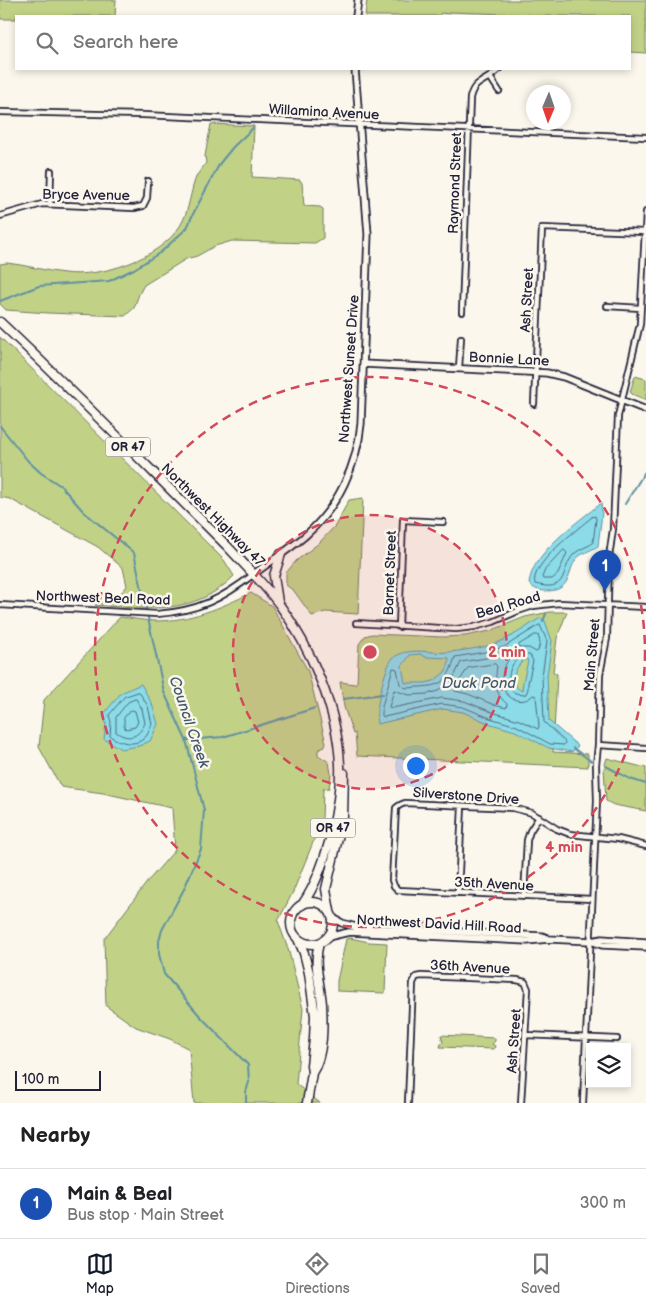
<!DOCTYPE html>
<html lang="en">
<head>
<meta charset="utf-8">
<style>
	:root { --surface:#fff; --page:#f6f6f6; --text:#202124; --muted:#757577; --line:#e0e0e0; --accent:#111827 }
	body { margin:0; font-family:"Balsamiq Sans",sans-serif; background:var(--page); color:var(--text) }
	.controls { position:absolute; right:15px; bottom:15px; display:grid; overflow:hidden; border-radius:0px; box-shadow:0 2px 8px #0003 }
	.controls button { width:45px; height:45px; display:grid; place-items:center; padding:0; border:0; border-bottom:1px solid var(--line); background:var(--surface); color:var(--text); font:25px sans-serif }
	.compass { position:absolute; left:526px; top:85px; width:45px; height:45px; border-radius:50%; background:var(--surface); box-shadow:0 2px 8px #0003; rotate:182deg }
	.scale { position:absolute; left:15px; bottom:12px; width:86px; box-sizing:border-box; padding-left:5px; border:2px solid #22223b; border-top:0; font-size:14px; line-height:18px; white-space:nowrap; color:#22223b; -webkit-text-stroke:4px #fbf7ec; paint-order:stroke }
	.you { position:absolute; left:415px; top:765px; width:18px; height:18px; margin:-12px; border:4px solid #fff; border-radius:50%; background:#1a73e8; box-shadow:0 0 0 8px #1a73e833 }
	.badge { display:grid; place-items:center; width:32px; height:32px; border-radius:50%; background:var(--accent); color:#fff; font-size:16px; font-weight:700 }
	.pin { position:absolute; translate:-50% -41px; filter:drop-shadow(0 1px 2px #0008) }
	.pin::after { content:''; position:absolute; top:26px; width:18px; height:15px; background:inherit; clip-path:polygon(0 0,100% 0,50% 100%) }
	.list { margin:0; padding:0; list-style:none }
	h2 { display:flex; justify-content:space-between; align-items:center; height:65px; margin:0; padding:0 20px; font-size:21px }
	h2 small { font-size:16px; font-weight:400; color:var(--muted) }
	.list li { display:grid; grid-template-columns:32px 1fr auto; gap:15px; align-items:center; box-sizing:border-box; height:70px; padding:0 20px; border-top:1px solid var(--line) }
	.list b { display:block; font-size:19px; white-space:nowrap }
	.list p { margin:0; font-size:16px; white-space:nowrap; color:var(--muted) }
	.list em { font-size:16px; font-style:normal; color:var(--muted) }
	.icon { flex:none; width:28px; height:28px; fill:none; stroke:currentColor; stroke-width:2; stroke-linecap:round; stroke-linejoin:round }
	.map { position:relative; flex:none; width:646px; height:1103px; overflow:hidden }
	.search { position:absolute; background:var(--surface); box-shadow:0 2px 8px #0003; left:15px; right:15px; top:15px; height:55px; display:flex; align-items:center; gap:12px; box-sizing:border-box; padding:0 18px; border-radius:0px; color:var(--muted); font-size:19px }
	.sheet { height:135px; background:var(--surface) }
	nav { display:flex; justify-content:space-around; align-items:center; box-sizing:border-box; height:70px; border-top:1px solid var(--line); background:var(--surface); font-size:14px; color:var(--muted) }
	nav a { display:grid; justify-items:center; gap:2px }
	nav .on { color:var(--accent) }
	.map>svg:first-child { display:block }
</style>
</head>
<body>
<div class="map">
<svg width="646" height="1103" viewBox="0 0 646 1103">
	<rect width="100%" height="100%" fill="#fbf7ec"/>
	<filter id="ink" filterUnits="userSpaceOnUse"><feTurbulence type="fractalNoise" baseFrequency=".02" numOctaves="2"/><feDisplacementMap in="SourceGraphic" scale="10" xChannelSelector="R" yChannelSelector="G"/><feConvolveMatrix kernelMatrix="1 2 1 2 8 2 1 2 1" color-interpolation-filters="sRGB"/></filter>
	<g filter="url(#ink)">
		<path fill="#c1d287" stroke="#727a61" d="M0 0H116L115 16H16V19H0Z
			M367 0H646V53L630 52V16H533V15L450 12 449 14 441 13 439 16H365Z
			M211 124 254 126 252 177 300 180 302 183 304 206 320 207 323 209V238L315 243 232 241 215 246 197 256 186 259 144 285 139 294 134 308 125 316 48 313 6 310 0 304V264L7 263C26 265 45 271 64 273 101 278 159 259 180 226 190 210 190 190 197 175 200 171 203 167 206 163L205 156Z
			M0 337 224 560 234 576C195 616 146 609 95 605 108 601 118 598 127 586L123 568 98 547 10 499 0 497Z
			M635 376 646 379V400L632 394 630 392Z
			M363 498 358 614 325 612 312 616 294 591 286 585V573L296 561 319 543 335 526 349 500Z
			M251 593 272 606 308 671 326 743 324 747 318 750V755L329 762 331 774 329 788 323 789 322 820 293 892 278 921 289 952 303 1009 296 1084 320 1103H194L189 1049 170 1039 136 1027 106 1006 104 939 148 881 175 850 172 808 103 793 61 787 39 747 44 700 120 617C132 618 144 621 155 621 190 621 220 608 251 593Z
			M550 612H567L557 638 553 672 557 674 553 752 588 754V767L357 756 355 733 353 734 344 707 340 682 355 684 357 682 359 644 365 636 372 634 443 637 465 636 490 631 525 617Z
			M607 758 646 768V811L614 805 606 801 604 768Z
			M350 938 369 942 387 943 385 993 337 991V981L346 939Z
			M441 1035 495 1038V1041L492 1044 495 1046 494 1049 440 1047 441 1044 443 1042Z"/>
		<path fill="#8bdbe8" stroke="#6191a3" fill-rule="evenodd" d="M601 503 602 513 598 546C592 550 583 553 578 557 566 569 574 591 546 591 539 591 534 589 529 584 531 553 578 522 601 503Z
			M540 618 545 621 552 641 547 676 549 721 578 746 572 752 549 748 515 731 488 723 463 712 443 709 377 724C374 714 385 665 393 658 409 646 431 654 449 652 460 651 472 649 483 647 504 643 522 630 540 618ZM420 654 426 657 449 658 448 666 445 672 434 681 425 683H405L402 666 410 655ZM527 659 528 661 523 682 522 691C507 684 515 664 527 659Z
			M141 684 152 704 158 724 150 741 139 746 121 749 104 739 106 723 103 715 121 693Z"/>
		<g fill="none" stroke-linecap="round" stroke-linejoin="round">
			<path stroke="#4c6c80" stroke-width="1" d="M592 517 595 516 596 519 593 543C587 547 577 550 573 555 560 571 569 593 535 584 529 565 579 528 592 517Z
				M564 550 567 553 558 574 552 579H543L542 577 545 570Z
				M540 625 547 641 542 676 544 722 565 742 564 745 550 744 517 726 490 718 463 707 442 704 384 717 382 716V706L393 668 397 669 400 684 403 687C409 689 413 687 419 687 445 686 448 679 455 657L485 652 504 647Z
				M535 635H538L540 642 538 651 536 652 529 648H519V645Z
				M510 651 512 654C506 662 501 673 502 684 505 700 523 706 533 695L536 696 539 726 538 729 519 720 492 712 464 701 442 698 392 708 389 707 394 690 409 695 427 694 438 691 453 679 461 662 486 658Z
				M524 655H530L533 661 528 683V689L526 694 522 695 513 692C505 678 509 662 524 655Z
				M495 664 497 666C495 682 494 693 507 704L506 708 494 705 468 694 455 691V688L468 668Z
				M139 692 148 706 152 724C150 727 149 732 147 735 138 748 120 743 110 736L111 722 109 715 124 697Z
				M136 699 142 709 145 723C139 737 129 741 116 732V717L128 702Z
				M131 710 135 711 138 722 135 727 126 729 124 727V718Z"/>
			<path stroke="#6191a3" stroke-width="2" d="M0 301 39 286 109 281 134 269 161 252 187 228 193 214 220 163 233 147 253 128
				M0 426 28 461 41 473 61 486 84 512 134 553 164 692 186 740 204 810 201 849 184 889 162 930 159 941V954L164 974 200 1016 248 1065 249 1082 246 1092V1103
				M625 504 646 470
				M543 621 546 614
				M343 699 383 694
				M186 740 223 737 315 708
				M573 748 591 761
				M606 766 630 779 646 784"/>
			<g stroke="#22223b" stroke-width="8">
				<path id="minor" d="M490 77 499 91
					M0 112 143 115 646 137
					M50 205 51 171
					M0 216 42 204 134 208 143 206 147 198 148 181
					M607 306 641 308
					M462 312 470 98C474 79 488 82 499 69
					M459 368 461 338
					M534 404 542 228 645 232
					M0 605 157 614C198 611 222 599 254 574
					M356 623 456 629 474 627 493 622 518 611 533 606 559 603 646 607
					M399 627 403 520 443 522
					M598 745 646 748
					M458 893 462 806
					M524 896 527 840 530 831 539 817
					M592 899 398 890 394 886 392 880 396 808 400 805 405 803 513 808 532 813 557 829 570 834 618 839 646 846
					M526 1035 617 1039
					M408 1103 413 983 416 977 421 976 517 980 525 982 528 989 521 1103
					M583 1103 597 801 596 765 598 745 600 674 607 638 609 557 613 529 618 416 640 324 646 212"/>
			</g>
			<g stroke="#22223b" stroke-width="9">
				<path id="tertiary" d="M356 16 358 0
					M363 364 547 373 564 377 646 410
					M254 574C271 561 290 549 306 535 338 507 357 465 361 424L368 234 355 69
					M333 918 342 923 356 927 542 936 547 938
					M328 937 349 932 527 941 549 939 591 941 602 939 646 942
					M591 941 602 945 646 947"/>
			</g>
			<g stroke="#22223b" stroke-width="11">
				<path id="primary" d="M0 322C52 371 103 422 154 473 178 497 202 521 226 545 244 564 263 583 279 604 311 648 338 710 340 765 341 787 337 810 332 832 325 857 317 884 302 905
					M278 602 274 576 281 554
					M291 923a21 21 0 1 1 42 0a21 21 0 1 1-42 0Z
					M330 911 326 889 343 817 344 773
					M298 939 304 953 309 973 315 1016 314 1039 311 1065 312 1073 307 1103
					M312 1073C324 1055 323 1025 322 1004 320 982 313 964 319 943"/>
			</g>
			<use href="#minor" stroke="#fbf7ec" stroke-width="4.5"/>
			<use href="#tertiary" stroke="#fbf7ec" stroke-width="5.5"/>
			<use href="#primary" stroke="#fbf7ec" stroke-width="8"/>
		</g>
	</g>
	<circle cx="370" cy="652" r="137" fill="#d1495b" fill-opacity=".12"/>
	<g fill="none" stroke="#d1495b" stroke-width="2.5" stroke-dasharray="9 6">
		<circle cx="370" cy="652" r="137"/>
		<circle cx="370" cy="652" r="275"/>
	</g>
	<g text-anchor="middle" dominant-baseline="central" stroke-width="5" stroke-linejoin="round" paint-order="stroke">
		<g fill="#fbf7ec" stroke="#636270" stroke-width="1">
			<rect x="105.5" y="437.5" width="45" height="19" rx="4"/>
			<rect x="310.5" y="818.5" width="45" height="19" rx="4"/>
		</g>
		<g font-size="12" font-weight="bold" fill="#22223b">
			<text x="128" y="447">OR 47</text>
			<text x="333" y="828">OR 47</text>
		</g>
		<g font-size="14" fill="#22223b" stroke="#fbf7ec">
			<text transform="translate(324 112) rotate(3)">Willamina Avenue</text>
			<text transform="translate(455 183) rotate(-88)">Raymond Street</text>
			<text transform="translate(86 195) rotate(1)">Bryce Avenue</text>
			<text transform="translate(527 300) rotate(-87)">Ash Street</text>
			<text transform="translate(509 359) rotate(3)">Bonnie Lane</text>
			<text transform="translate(349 369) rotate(-86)">Northwest Sunset Drive</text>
			<text transform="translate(213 515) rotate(45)">Northwest Highway 47</text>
			<text transform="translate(390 573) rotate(-88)">Barnet Street</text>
			<text transform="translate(103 598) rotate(2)">Northwest Beal Road</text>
			<text transform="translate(508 605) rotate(-16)">Beal Road</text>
			<text transform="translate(592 655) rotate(-85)">Main Street</text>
			<text transform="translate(466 796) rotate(4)">Silverstone Drive</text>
			<text transform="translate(494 884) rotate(3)">35th Avenue</text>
			<text transform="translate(439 924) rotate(3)">Northwest David Hill Road</text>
			<text transform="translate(470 967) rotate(3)">36th Avenue</text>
			<text transform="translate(514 1041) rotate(-86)">Ash Street</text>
		</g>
		<g font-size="15" font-style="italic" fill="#425a6f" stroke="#fbf7ec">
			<text x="479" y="683">Duck Pond</text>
			<text transform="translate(189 722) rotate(71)">Council Creek</text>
		</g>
	</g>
	<circle cx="370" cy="652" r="8" fill="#d1495b" stroke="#fbf7ec" stroke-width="2.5"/>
	<g font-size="15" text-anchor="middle" font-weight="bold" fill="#d1495b" stroke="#fbf7ec" stroke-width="5" stroke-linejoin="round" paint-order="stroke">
		<text x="507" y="657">2 min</text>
		<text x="564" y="852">4 min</text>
	</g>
</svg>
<div class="controls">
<button><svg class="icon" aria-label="layers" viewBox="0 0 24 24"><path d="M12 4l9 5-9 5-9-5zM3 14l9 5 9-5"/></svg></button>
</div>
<svg class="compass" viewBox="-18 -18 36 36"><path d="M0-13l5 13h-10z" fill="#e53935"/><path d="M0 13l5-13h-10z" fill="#757577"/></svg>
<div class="scale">100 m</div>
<div class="you"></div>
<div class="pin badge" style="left:605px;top:591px;background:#1a4fb4">1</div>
<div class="search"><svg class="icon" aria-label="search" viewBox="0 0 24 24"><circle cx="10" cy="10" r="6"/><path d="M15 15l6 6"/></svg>Search here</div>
</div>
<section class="sheet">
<h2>Nearby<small></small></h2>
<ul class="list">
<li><span class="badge" style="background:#1a4fb4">1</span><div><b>Main &amp; Beal</b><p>Bus stop · Main Street</p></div><em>300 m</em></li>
</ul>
</section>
<nav>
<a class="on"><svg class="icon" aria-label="map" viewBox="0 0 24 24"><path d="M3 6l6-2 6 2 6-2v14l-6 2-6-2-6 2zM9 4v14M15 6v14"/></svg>Map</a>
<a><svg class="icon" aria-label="directions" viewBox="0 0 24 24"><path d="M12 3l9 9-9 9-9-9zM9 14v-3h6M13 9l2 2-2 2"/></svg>Directions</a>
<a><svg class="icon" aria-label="saved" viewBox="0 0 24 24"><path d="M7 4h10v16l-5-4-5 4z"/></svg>Saved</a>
</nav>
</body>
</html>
